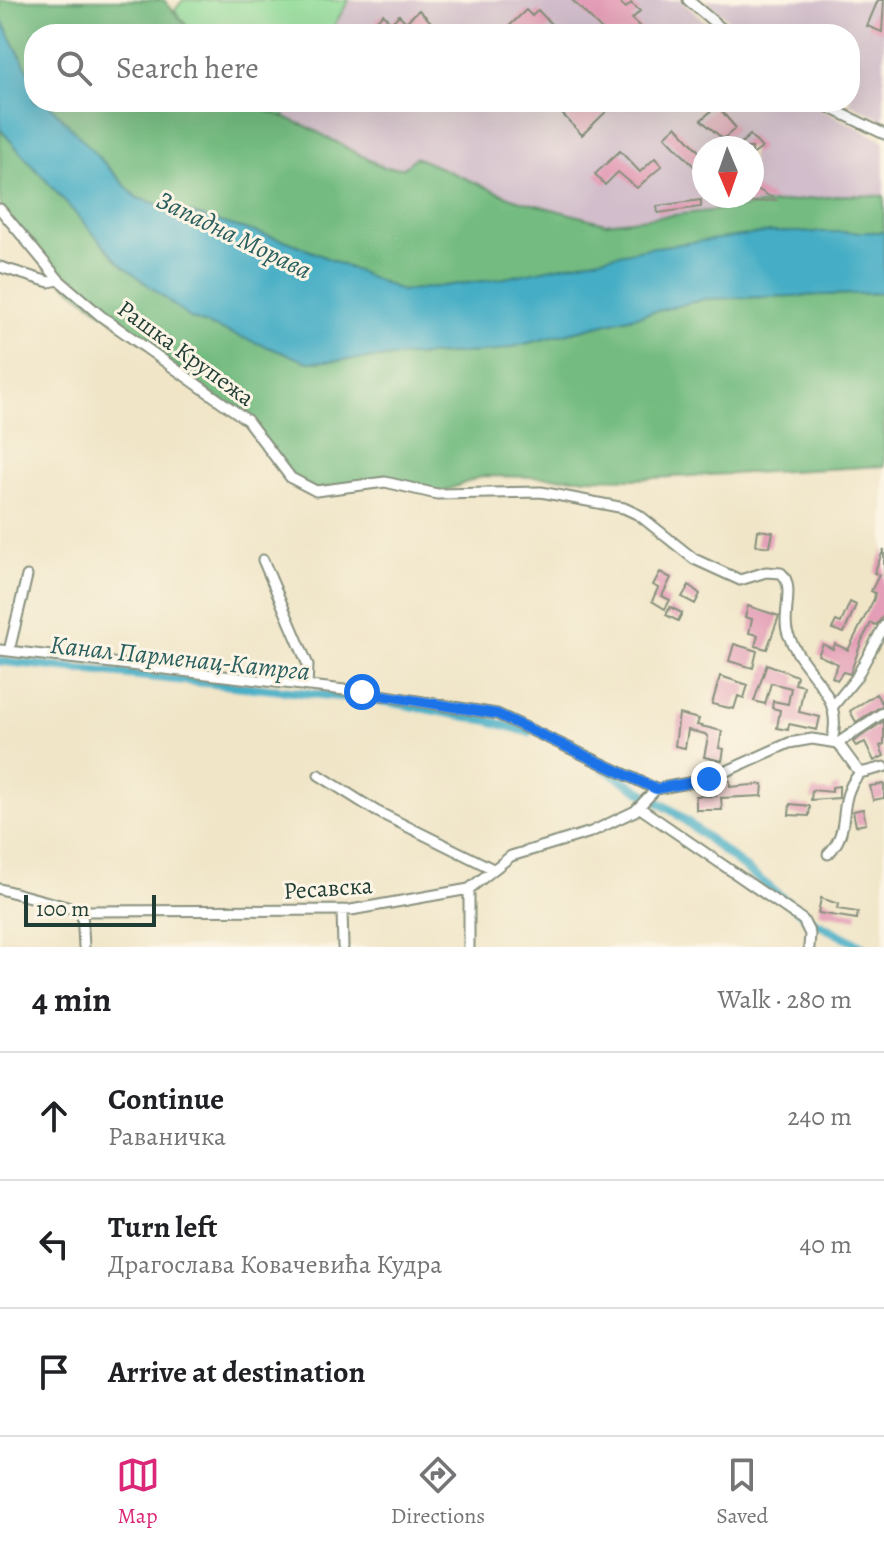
<!DOCTYPE html>
<html lang="en">
<head>
<meta charset="utf-8">
<style>
	:root { --surface:#fff; --page:#f2f2f2; --text:#202124; --muted:#757577; --line:#e0e0e0; --accent:#db2777 }
	body { margin:0; font-family:Alegreya,serif; background:var(--page); color:var(--text) }
	.compass { position:absolute; left:692px; top:136px; width:72px; height:72px; border-radius:50%; background:var(--surface); box-shadow:0 8px 32px #0002; rotate:178deg }
	.scale { position:absolute; left:24px; bottom:20px; width:132px; box-sizing:border-box; padding-left:8px; border:4px solid #1f3d34; border-top:0; font-size:22px; line-height:28px; white-space:nowrap; color:#1f3d34; -webkit-text-stroke:6px #fcf5e5; paint-order:stroke }
	.stop { position:absolute; width:24px; height:24px; margin:-18px; border:6px solid #1a73e8; border-radius:50%; background:#fff }
	.stop.end { background:#1a73e8; border-color:#fff; box-shadow:0 2px 8px #0008 }
	.list { margin:0; padding:0; list-style:none }
	h2 { display:flex; justify-content:space-between; align-items:center; height:104px; margin:0; padding:0 32px; font-size:34px }
	h2 small { font-size:26px; font-weight:400; color:var(--muted) }
	.list li { display:grid; grid-template-columns:52px 1fr auto; gap:24px; align-items:center; box-sizing:border-box; height:128px; padding:0 32px; border-top:2px solid var(--line) }
	.list b { display:block; font-size:30px; white-space:nowrap }
	.list p { margin:0; font-size:26px; white-space:nowrap; color:var(--muted) }
	.list em { font-size:26px; font-style:normal; color:var(--muted) }
	.icon { flex:none; width:44px; height:44px; fill:none; stroke:currentColor; stroke-width:2; stroke-linecap:round; stroke-linejoin:round }
	.map { position:relative; flex:none; width:884px; height:947px; overflow:hidden }
	.search { position:absolute; background:var(--surface); box-shadow:0 8px 32px #0002; left:24px; right:24px; top:24px; height:88px; display:flex; align-items:center; gap:20px; box-sizing:border-box; padding:0 28px; border-radius:32px; color:var(--muted); font-size:30px }
	.sheet { height:488px; background:var(--surface) }
	nav { display:flex; justify-content:space-around; align-items:center; box-sizing:border-box; height:112px; border-top:2px solid var(--line); background:var(--surface); font-size:22px; color:var(--muted) }
	nav a { display:grid; justify-items:center; gap:4px }
	nav .on { color:var(--accent) }
	.map>svg:first-child { display:block }
</style>
</head>
<body>
<div class="map">
<svg width="884" height="947" viewBox="0 0 884 947">
	<rect width="100%" height="100%" fill="#fcf5e5"/>
	<filter id="ink" filterUnits="userSpaceOnUse"><feTurbulence type="fractalNoise" baseFrequency=".0125" numOctaves="2"/><feDisplacementMap in="SourceGraphic" scale="16" xChannelSelector="R" yChannelSelector="G"/><feConvolveMatrix kernelMatrix="1 2 1 2 8 2 1 2 1" color-interpolation-filters="sRGB"/></filter>
	<filter id="wash" filterUnits="userSpaceOnUse"><feTurbulence type="fractalNoise" baseFrequency=".006" numOctaves="4" result="noise"/><feDisplacementMap in="SourceGraphic" scale="32" xChannelSelector="R" yChannelSelector="G"/><feGaussianBlur stdDeviation="1.8" result="paint"/><feColorMatrix in="noise" values="0 0 0 0 0 0 0 0 0 0 0 0 0 0 0 0 0 1.4 0 .05"/><feComposite in="paint" operator="in"/></filter>
	<g filter="url(#wash)">
		<rect width="100%" height="100%" fill="#f0e5c7"/>
		<path fill="#d1bdcb" fill-rule="evenodd" d="M349 0H680L719 34H329Z
			M706 0H884V120L847 102H850V34H745Z
			M290 102H807L884 141V196L845 195 605 223 514 199 415 157 404 168 383 167 283 118ZM704 148H752V196H704Z"/>
		<path fill="#8fdb98" stroke="#578c66" stroke-width="2" d="M183 0H349L329 34H193L175 10Z
			M246 102H290L283 118Z"/>
		<path fill="#73bb80" stroke="#497c5a" stroke-width="2" d="M0 0H164L193 34H34V82L0 17Z
			M47 102H246L306 126 383 167 404 168 415 157 514 199 605 223 845 195 884 196V232H772L500 279 402 291 290 242 137 198Z
			M0 129 119 262 308 362 496 351 705 299 884 293V466L634 479 482 476 437 494 385 482 316 491 291 478 247 420 59 280 0 209Z"/>
		<path fill="#45adc5" stroke="#32757c" stroke-width="2" d="M0 17 34 82V102H47L137 198 290 242 402 291 500 279 648 248 772 232H884V293L705 299 496 351 308 362 190 318 119 262 0 129Z"/>
		<g fill="none" stroke-linecap="round" stroke-linejoin="round">
			<path stroke="#45adc5" stroke-width="9" d="M0 661 391 702 486 720 529 732
				M603 768 676 813 809 919 863 947"/>
		</g>
		<g id="blocks">
			<path fill="#e39db6" d="M572 0H617L626 8 631 3 640 11 632 19 647 34H606Z
				M878 0H884L882 32 867 26Z
				M419 10 440 31 437 34H363L383 14 391 23 399 15 406 22Z
				M526 10 532 16 538 10 552 25 542 34H501Z
				M551 102H616L582 135Z
				M717 106 736 128 723 139 701 120Z
				M676 126 704 157V177L665 136Z
				M750 135 762 148 752 155V148H736Z
				M620 151 640 172 655 158 662 166 637 188 618 172 605 185 595 174Z
				M752 186 776 200 729 205 721 196H752Z
				M701 200V207L658 213 657 206Z
				M758 530 773 532 770 547 756 545Z
				M884 549V615L876 625 871 623 862 640 850 674 843 672 837 680 832 677 838 664 818 655 823 644 833 649 835 644 848 650 874 599 875 593 871 591 879 575 874 573Z
				M660 572 671 578 662 596 670 600 665 609 652 601 658 588 653 585Z
				M689 585 700 594 695 604 682 597Z
				M850 602 856 605 844 633 832 629 836 621 841 623Z
				M748 606 779 616 767 649 755 646 758 635 749 633 752 619 745 617Z
				M670 607 682 613 678 621 666 615Z
				M734 644 757 651 753 668 729 661Z
				M767 664 797 676 795 684 804 686 799 712 820 717 817 730 789 724 788 730 777 728 780 710 772 708 773 701 788 704 791 688 771 683 765 704 754 701Z
				M720 676 748 685 744 698 738 696 734 709 712 704Z
				M876 694 883 705 856 722 850 711Z
				M679 714 699 719 697 725 722 731 719 748 724 749 722 761 704 757 708 737 705 734 688 730 685 748 675 746Z
				M884 721V744L880 746 884 756 874 761 865 742 856 746 853 742Z
				M724 780 730 781V787L763 784 762 796 721 798 722 810H696V796H716L717 784Z
				M884 784V798L873 800 870 786Z
				M839 786V798L811 800 812 790 832 792V787Z
				M790 804 810 806 809 816 789 815Z
				M863 809 866 824 856 826 853 811Z
				M821 898 838 904 837 909 858 912 857 919 818 913Z"/>
		</g>
	</g>
	<g filter="url(#ink)">
		<use href="#blocks" fill-opacity="0" stroke="#88917e" stroke-width="2"/>
		<g fill="none" stroke-linecap="round" stroke-linejoin="round">
			<g stroke="#88917e" stroke-width="13">
				<path id="minor" d="M688 0 728 34
					M818 102 884 134
					M0 209 59 280 101 316 247 420 291 478 316 491 385 482 437 494 541 492 624 508 639 515 694 559 740 580 766 572 781 573C796 586 781 616 788 634 803 675 845 692 832 741
					M0 267 49 282 59 280
					M263 560 308 665 307 686
					M0 650 362 692 497 714 656 789
					M9 651 27 576
					M834 705 856 678 884 626
					M838 743 884 712
					M319 775 376 811 493 869
					M640 808 803 920 810 934 809 947
					M828 854C854 829 834 801 860 773
					M0 889 82 911 351 910 469 889 511 856 591 832 635 811 656 789 709 779 789 743 812 739 838 743 860 773 884 767
					M342 910 343 947
					M82 911 84 947
					M469 947V889"/>
			</g>
			<use href="#minor" stroke="#fff" stroke-width="9"/>
		</g>
	</g>
	<g fill="none" stroke-linecap="round" stroke-linejoin="round" filter="url(#ink)">
		<path stroke="#1a73e8" stroke-width="10" d="M362 692 497 714 656 789 709 779"/>
	</g>
	<g text-anchor="middle" dominant-baseline="central" stroke-width="6" stroke-linejoin="round" paint-order="stroke">
		<g font-size="24" fill="#1f3d34" stroke="#fcf5e5">
			<text transform="translate(186 353) rotate(36)">Рашка Крупежа</text>
			<text transform="translate(328 888) rotate(-4)">Ресавска</text>
		</g>
		<g font-size="26" font-style="italic" fill="#2a5f60" stroke="#fcf5e5">
			<text transform="translate(234 235) rotate(26)">Западна Морава</text>
			<text transform="translate(180 658) rotate(6)">Канал Парменац-Катрга</text>
		</g>
	</g>
</svg>
<svg class="compass" viewBox="-18 -18 36 36"><path d="M0-13l5 13h-10z" fill="#e53935"/><path d="M0 13l5-13h-10z" fill="#757577"/></svg>
<div class="scale">100 m</div>
<div class="stop" style="left:362px;top:692px"></div>
<div class="stop end" style="left:709px;top:779px"></div>
<div class="search"><svg class="icon" aria-label="search" viewBox="0 0 24 24"><circle cx="10" cy="10" r="6"/><path d="M15 15l6 6"/></svg>Search here</div>
</div>
<section class="sheet">
<h2>4 min<small>Walk · 280 m</small></h2>
<ul class="list">
<li><svg class="icon" aria-label="ahead" viewBox="0 0 24 24"><path d="M12 20V5M6 11l6-6 6 6"/></svg><div><b>Continue</b><p>Раваничка</p></div><em>240 m</em></li>
<li><svg class="icon" aria-label="left" viewBox="0 0 24 24"><path d="M17 20v-9H6M10 6l-5 5 5 5"/></svg><div><b>Turn left</b><p>Драгослава Ковачевића Кудра</p></div><em>40 m</em></li>
<li><svg class="icon" aria-label="arrive" viewBox="0 0 24 24"><path d="M6 21V4h12l-3 4 3 4H6"/></svg><div><b>Arrive at destination</b></div></li>
</ul>
</section>
<nav>
<a class="on"><svg class="icon" aria-label="map" viewBox="0 0 24 24"><path d="M3 6l6-2 6 2 6-2v14l-6 2-6-2-6 2zM9 4v14M15 6v14"/></svg>Map</a>
<a><svg class="icon" aria-label="directions" viewBox="0 0 24 24"><path d="M12 3l9 9-9 9-9-9zM9 14v-3h6M13 9l2 2-2 2"/></svg>Directions</a>
<a><svg class="icon" aria-label="saved" viewBox="0 0 24 24"><path d="M7 4h10v16l-5-4-5 4z"/></svg>Saved</a>
</nav>
</body>
</html>
